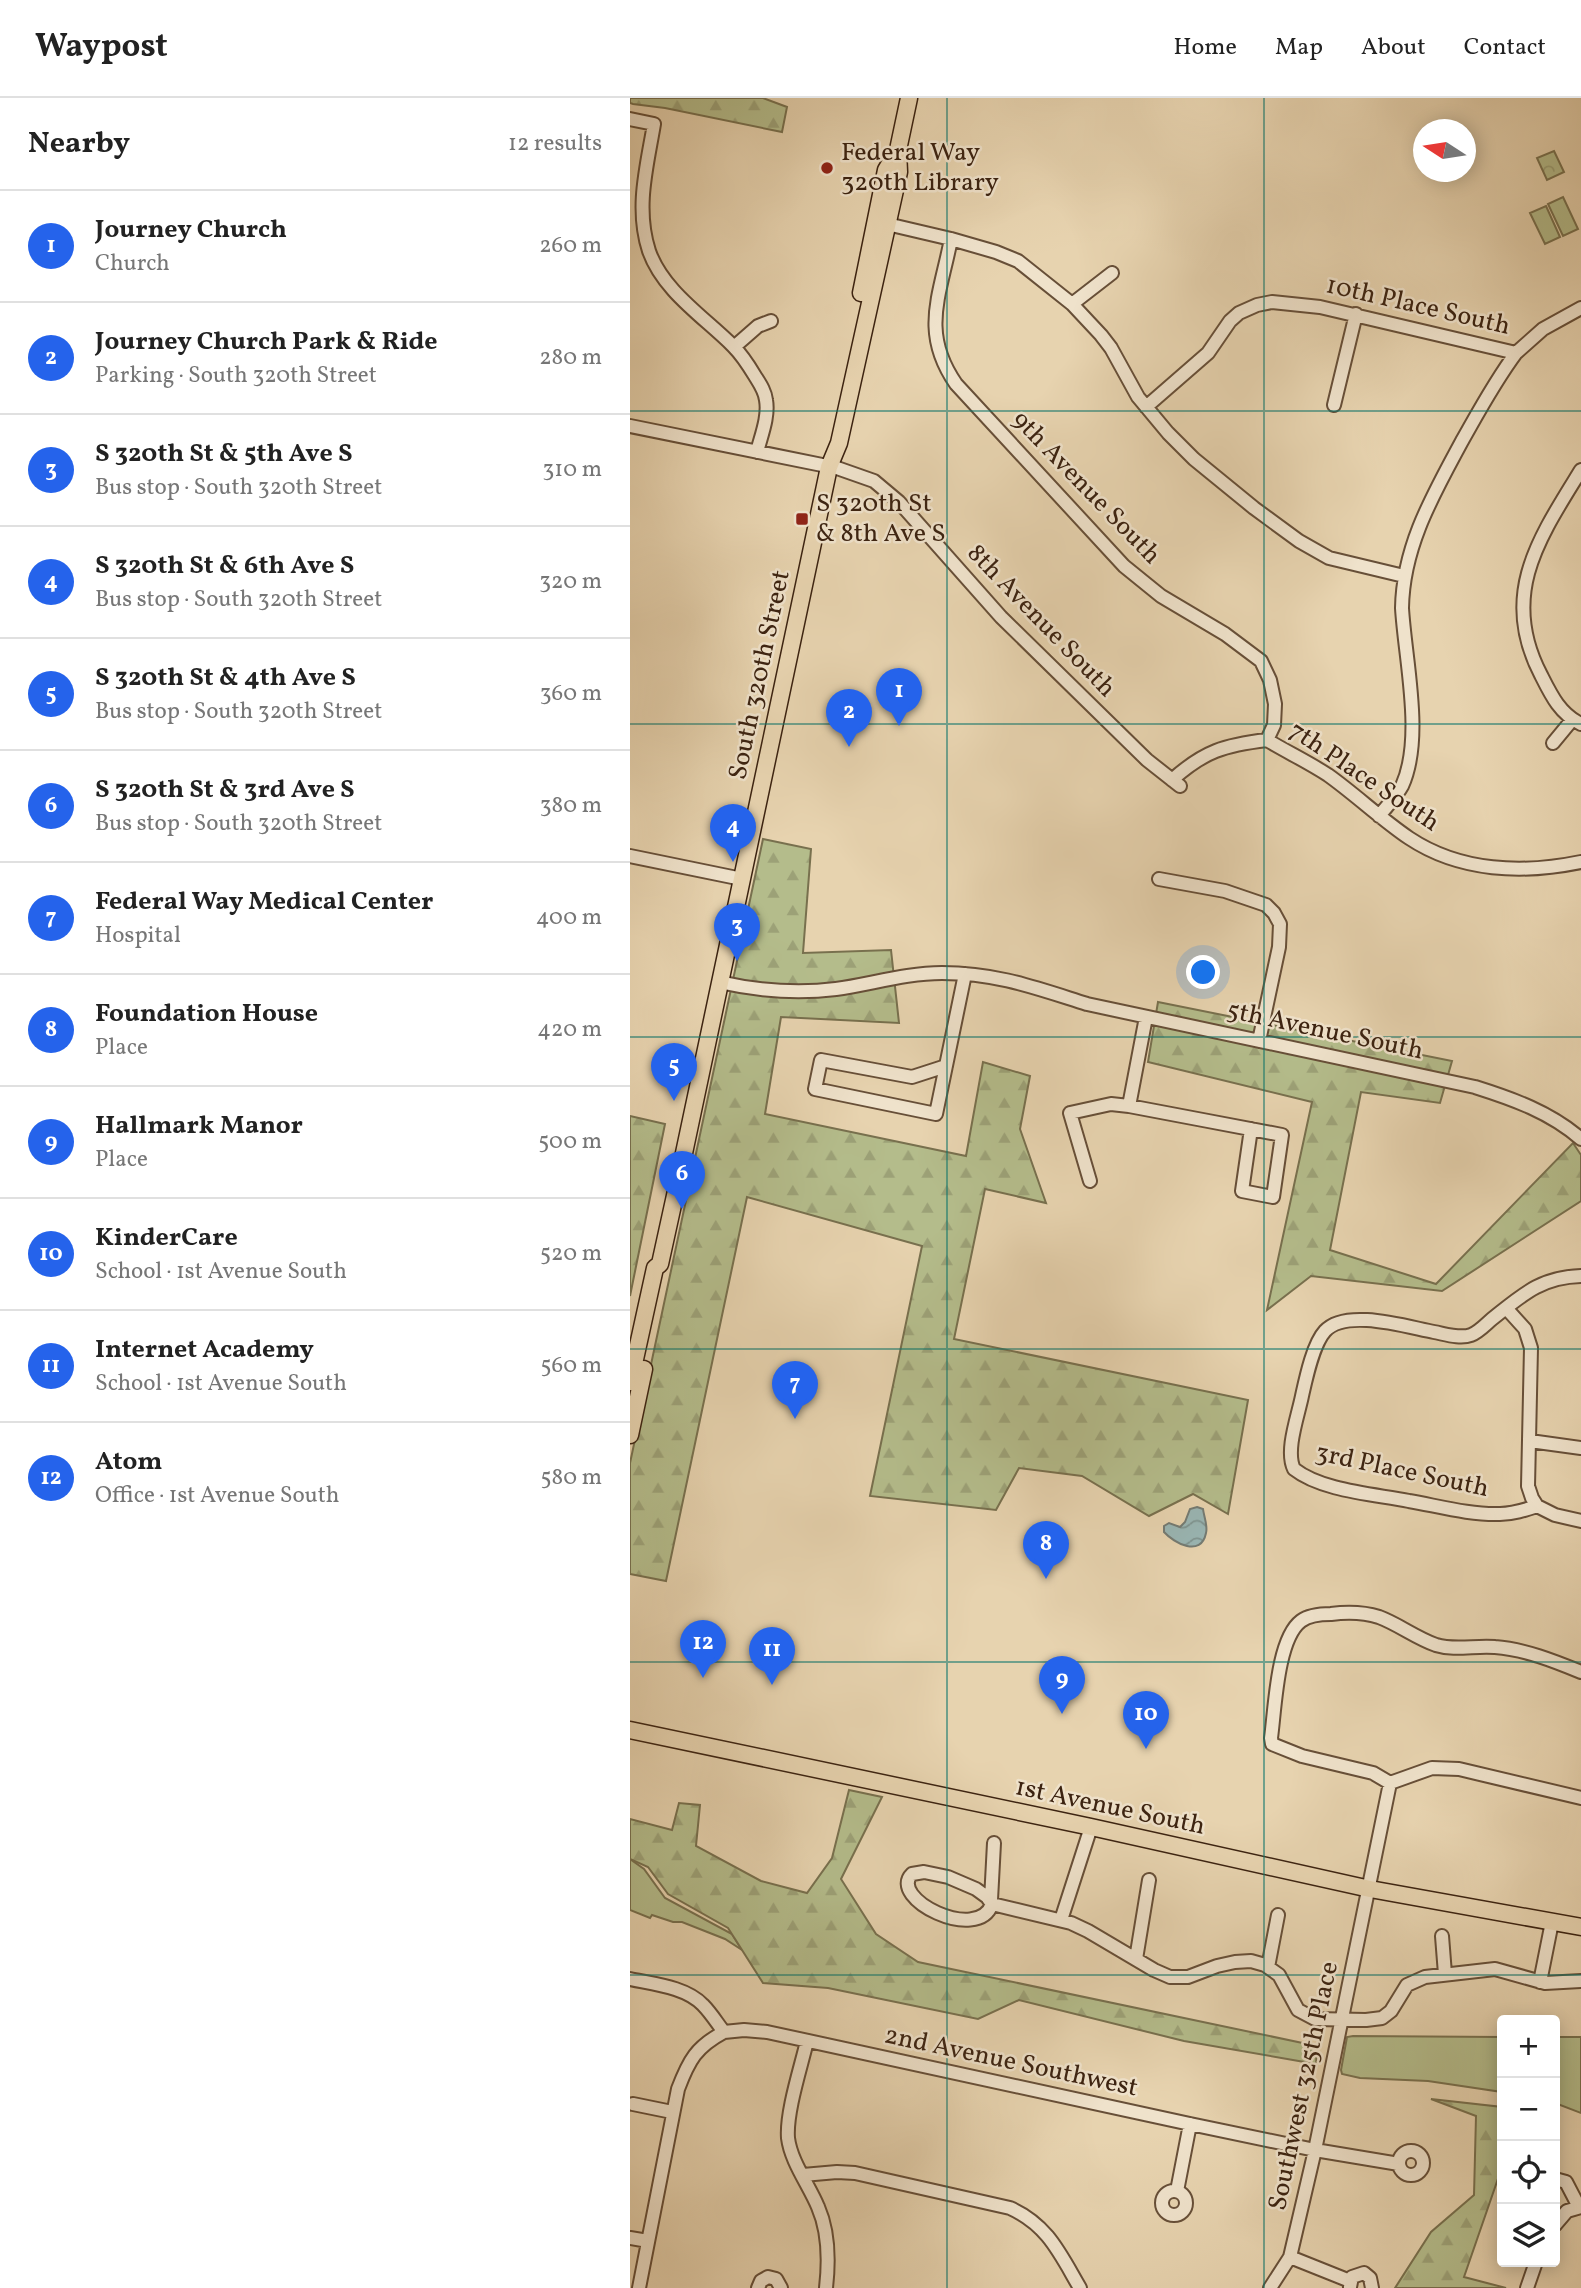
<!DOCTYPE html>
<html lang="en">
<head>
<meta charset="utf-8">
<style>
	:root { --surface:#fff; --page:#f6f6f6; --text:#222; --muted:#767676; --line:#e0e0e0; --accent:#2563eb }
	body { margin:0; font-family:Vollkorn,serif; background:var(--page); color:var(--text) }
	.controls { position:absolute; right:21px; bottom:21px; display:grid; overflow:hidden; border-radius:7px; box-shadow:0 4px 18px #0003 }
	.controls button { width:63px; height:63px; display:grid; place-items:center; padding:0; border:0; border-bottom:2px solid var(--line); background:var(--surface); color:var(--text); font:35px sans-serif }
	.compass { position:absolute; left:783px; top:21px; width:63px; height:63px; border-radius:50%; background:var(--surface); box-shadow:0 4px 18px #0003; rotate:282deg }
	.you { position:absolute; left:574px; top:875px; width:24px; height:24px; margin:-18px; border:5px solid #fff; border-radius:50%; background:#1a73e8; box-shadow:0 0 0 10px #1a73e833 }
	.badge { display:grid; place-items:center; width:46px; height:46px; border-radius:50%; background:var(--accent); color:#fff; font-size:23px; font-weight:700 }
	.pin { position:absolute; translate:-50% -58px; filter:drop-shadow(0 2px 4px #0008) }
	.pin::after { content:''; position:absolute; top:37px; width:24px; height:21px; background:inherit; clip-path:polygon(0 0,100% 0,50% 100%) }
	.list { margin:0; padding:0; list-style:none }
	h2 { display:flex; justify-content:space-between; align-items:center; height:91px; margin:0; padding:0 28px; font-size:30px }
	h2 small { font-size:23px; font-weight:400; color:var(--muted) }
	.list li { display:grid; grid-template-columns:46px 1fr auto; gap:21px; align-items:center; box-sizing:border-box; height:112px; padding:0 28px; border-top:2px solid var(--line) }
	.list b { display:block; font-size:26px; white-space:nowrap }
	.list p { margin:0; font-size:23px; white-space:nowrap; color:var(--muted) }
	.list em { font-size:23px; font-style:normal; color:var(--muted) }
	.icon { flex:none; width:38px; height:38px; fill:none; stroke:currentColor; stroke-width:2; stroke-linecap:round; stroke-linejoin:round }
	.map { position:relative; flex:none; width:951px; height:2190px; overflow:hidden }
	header { display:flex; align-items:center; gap:42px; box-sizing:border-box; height:98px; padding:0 35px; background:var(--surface); border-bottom:2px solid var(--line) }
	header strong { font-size:33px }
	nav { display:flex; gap:38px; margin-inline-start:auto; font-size:24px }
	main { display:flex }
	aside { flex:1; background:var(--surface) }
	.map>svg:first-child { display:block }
</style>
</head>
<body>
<header>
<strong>Waypost</strong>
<nav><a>Home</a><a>Map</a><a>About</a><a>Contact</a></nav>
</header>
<main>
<aside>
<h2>Nearby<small>12 results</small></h2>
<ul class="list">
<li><span class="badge">1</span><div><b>Journey Church</b><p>Church</p></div><em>260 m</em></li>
<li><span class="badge">2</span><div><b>Journey Church Park &amp; Ride</b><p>Parking · South 320th Street</p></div><em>280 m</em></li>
<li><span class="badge">3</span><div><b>S 320th St &amp; 5th Ave S</b><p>Bus stop · South 320th Street</p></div><em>310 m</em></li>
<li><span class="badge">4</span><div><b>S 320th St &amp; 6th Ave S</b><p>Bus stop · South 320th Street</p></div><em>320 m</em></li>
<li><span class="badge">5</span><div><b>S 320th St &amp; 4th Ave S</b><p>Bus stop · South 320th Street</p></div><em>360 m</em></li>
<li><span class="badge">6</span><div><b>S 320th St &amp; 3rd Ave S</b><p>Bus stop · South 320th Street</p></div><em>380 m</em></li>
<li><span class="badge">7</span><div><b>Federal Way Medical Center</b><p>Hospital</p></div><em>400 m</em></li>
<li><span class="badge">8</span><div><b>Foundation House</b><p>Place</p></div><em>420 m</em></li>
<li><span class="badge">9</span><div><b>Hallmark Manor</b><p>Place</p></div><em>500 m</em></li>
<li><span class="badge">10</span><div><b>KinderCare</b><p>School · 1st Avenue South</p></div><em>520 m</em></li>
<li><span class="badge">11</span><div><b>Internet Academy</b><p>School · 1st Avenue South</p></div><em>560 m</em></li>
<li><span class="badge">12</span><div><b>Atom</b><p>Office · 1st Avenue South</p></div><em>580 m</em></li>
</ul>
</aside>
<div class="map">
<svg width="951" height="2190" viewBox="0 0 951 2190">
	<defs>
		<pattern id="forest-firs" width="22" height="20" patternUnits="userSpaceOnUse" patternTransform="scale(1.75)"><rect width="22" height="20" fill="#b4bc8b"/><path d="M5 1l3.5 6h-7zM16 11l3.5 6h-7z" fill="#9ca177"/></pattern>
		<pattern id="park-crowns" width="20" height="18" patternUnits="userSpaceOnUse" patternTransform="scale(1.75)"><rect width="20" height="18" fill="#b4bc8b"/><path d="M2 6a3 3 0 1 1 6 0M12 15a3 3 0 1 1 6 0" fill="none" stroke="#9ca177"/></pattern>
		<pattern id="water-waves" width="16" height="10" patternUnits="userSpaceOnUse" patternTransform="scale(1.75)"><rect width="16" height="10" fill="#99b6b4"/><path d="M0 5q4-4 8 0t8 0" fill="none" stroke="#7e9491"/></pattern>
	</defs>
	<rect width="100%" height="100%" fill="#e7d3af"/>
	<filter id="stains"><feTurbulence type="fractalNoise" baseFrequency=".00286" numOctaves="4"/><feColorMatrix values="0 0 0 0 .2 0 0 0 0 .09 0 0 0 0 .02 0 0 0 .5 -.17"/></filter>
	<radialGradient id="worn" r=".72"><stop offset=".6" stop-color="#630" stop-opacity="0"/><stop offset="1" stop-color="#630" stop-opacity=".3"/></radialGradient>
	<path fill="#b4bc8b" stroke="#78704e" stroke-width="2" d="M933 99 948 131 933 138 918 106Z
		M916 108 930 139 915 146 900 115Z
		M0 1761 14 1771 35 1800 102 1836 112 1852 95 1841 52 1824H43L22 1817 20 1820 0 1812Z
		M723 1938 872 1939V1994L798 1983 730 1980 712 1976 711 1972 717 1939Z
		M925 1939H951V2015L925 2005Z"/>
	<path fill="url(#forest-firs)" stroke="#78704e" stroke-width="2" d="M0 0H133L157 9 152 34 35 10 3 6 0 5Z
		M133 741 181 751 173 855 261 852 269 925 151 919 135 1016 336 1058 353 964 400 978 390 1031 416 1105 355 1091 324 1241 618 1302 598 1416 563 1396 519 1418 452 1378 389 1370 366 1412 240 1398 292 1148 117 1099 36 1483 0 1476V1365Z
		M528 904 822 963 810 1005 731 994 700 1152 806 1186 943 1045 951 1057V1103L812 1193 681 1178 637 1212 682 1004 518 964Z
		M0 1018 35 1026 0 1198Z
		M219 1692 252 1699 211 1781 246 1836 288 1864 687 1948 686 1966 554 1943 389 1902 348 1921 198 1890 133 1885 98 1830 38 1796 18 1769 0 1761V1721L42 1732 49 1705 70 1707 66 1748 131 1783 177 1795 202 1760Z
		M801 2001 872 2009V2069L834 2179 876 2190H765L801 2134 844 2097 846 2018Z"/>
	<path fill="url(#park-crowns)" stroke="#78704e" stroke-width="2" d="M924 53 934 74 917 82 907 60Z"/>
	<path fill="url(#water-waves)" stroke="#747b73" stroke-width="2" d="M567 1409 573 1411C574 1419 578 1428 576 1435 571 1460 544 1445 534 1434V1428L539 1425 550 1429 555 1424 560 1411Z"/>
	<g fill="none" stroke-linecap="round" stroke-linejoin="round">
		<g stroke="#674f38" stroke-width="16">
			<path id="minor" d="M0 21 24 26C17 68 5 110 19 153 33 193 74 219 103 248 112 257 119 268 125 278 130 286 135 293 136 302 139 319 131 338 127 354
				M257 126 321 141 366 154 388 163 442 206 471 237 481 250 508 299 538 335 564 361 624 410 669 443 699 460 774 478
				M321 141C310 198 290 234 326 286L494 468 531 498 595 536 631 563 640 582 645 606 644 627 637 642
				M442 206 482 175
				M104 249 128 228 141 223
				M704 307 726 216
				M516 309 578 255 600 223 609 215 627 207 642 204 690 209 886 255 913 231 951 210
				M0 328 207 370 244 383 269 404 371 519 517 662 550 688
				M951 372C909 440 869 497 911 577 921 597 930 616 951 626
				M923 645 942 622
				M542 682C574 653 595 647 637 642 657 654 678 664 698 677 726 697 751 721 779 740 830 774 893 776 951 764
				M749 718C757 708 766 699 772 688 794 640 775 562 772 510 773 448 803 397 832 343 849 313 865 283 886 255
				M0 758 112 781
				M529 781 595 793 636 807 644 815 650 826 649 849 629 943
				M89 884C129 893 166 896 206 891 241 886 277 875 312 875 367 875 406 890 457 906L845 989C883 1001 920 1014 951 1041
				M316 968 282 979 191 962 185 991 306 1016 335 876
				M499 1008 516 919
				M460 1083 440 1015 481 1006 499 1008C550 1018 601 1027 652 1037L643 1099 612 1093 621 1031
				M951 1178C911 1179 892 1197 862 1221 856 1226 849 1234 841 1237 830 1241 815 1236 804 1234 777 1229 716 1210 695 1233 683 1246 676 1280 672 1298 668 1318 655 1353 664 1371 692 1393 744 1396 779 1403 808 1408 840 1417 870 1416 883 1416 895 1412 907 1408L925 1417 951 1423
				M876 1210 895 1231 901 1250 898 1388 902 1400 907 1408
				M900 1343 951 1350
				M951 1574C924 1563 894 1551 865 1549 846 1547 825 1553 806 1547 786 1540 768 1526 749 1519 733 1514 717 1514 701 1516 691 1516 679 1517 671 1523 647 1541 645 1611 641 1640L642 1646 672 1658 743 1675 760 1685 802 1670 829 1671 951 1700
				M361 1802 364 1745
				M362 1806C348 1846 257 1800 282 1776L294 1774 318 1779 346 1791 357 1799 362 1806 441 1825 458 1833 524 1872 540 1879H558L587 1868 605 1864 621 1863 635 1867 649 1877 668 1912 685 1921 736 1922 752 1920 761 1913 777 1887 795 1879 865 1871 915 1885 951 1883
				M431 1822 461 1729
				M812 1838 815 1876
				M506 1861 519 1782
				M638 1869 648 1817
				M0 1881C24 1886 56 1889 73 1907 81 1915 87 1925 94 1934L114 1932 137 1934 560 2026 685 2052 769 2066
				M910 1884 922 1824
				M177 1943C171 1969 156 2014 158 2040 161 2064 179 2087 188 2109 199 2134 199 2164 196 2190
				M3 2006 42 2014
				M769 2065a12 12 0 1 1 24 0a12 12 0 1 1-24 0Z
				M173 2077 207 2074 225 2075 380 2110C418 2127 430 2156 450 2190
				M925 2081 936 2084 949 2109
				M532 2105a12 12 0 1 1 24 0a12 12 0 1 1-24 0Z
				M547 2093 560 2026
				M925 2127 937 2113 951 2109
				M0 2140 18 2143
				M660 2159 720 2183
				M720 2189 722 2179 734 2175 740 2180 742 2190
				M9 2190 48 1991C59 1962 66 1949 94 1934
				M128 2190 131 2183 138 2179 146 2181 151 2190
				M640 2190 660 2159 685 2052 760 1685
				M897 2190 906 2164"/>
		</g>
		<g stroke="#3c2311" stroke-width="19">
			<path id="major" d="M231 195 256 72 268 52
				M0 1284 25 1170 30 1166 46 1093 199 369 209 345 269 74 268 52 279 0
				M0 1337 14 1271
				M0 1632 461 1729 740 1791 951 1829"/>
		</g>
		<use href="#minor" stroke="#efe2cb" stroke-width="12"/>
		<use href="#major" stroke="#e7d3af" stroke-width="16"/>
	</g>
	<path fill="none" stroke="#0f766e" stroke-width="2" stroke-opacity="0.55" d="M317 0V2190M634 0V2190M0 313H951M0 626H951M0 939H951M0 1251H951M0 1564H951M0 1877H951"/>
	<g fill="#8f2418" stroke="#efe2cb" stroke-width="2.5">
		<circle cx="197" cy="70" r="7"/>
		<rect x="165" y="414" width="14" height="14" rx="3.5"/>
	</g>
	<g text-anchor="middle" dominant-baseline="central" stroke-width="5" stroke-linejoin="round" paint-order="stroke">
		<g font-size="26" fill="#3c2311" stroke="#efe2cb" text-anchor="start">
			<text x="211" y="55">Federal Way<tspan x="211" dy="30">320th Library</tspan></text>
			<text x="186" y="406">S 320th St<tspan x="186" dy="30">&amp; 8th Ave S</tspan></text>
		</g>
		<g font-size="26" fill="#3c2311" stroke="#efe2cb">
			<text transform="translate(788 208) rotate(13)">10th Place South</text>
			<text transform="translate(456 390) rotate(46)">9th Avenue South</text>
			<text transform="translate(411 523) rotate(46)">8th Avenue South</text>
			<text transform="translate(130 577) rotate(-78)">South 320th Street</text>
			<text transform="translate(734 679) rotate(34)">7th Place South</text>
			<text transform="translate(695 933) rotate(12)">5th Avenue South</text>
			<text transform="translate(772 1373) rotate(12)">3rd Place South</text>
			<text transform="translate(480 1709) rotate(12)">1st Avenue South</text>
			<text transform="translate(381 1964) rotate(12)">2nd Avenue Southwest</text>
			<text transform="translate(674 1988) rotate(-78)">Southwest 325th Place</text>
		</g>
	</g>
	<rect width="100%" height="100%" filter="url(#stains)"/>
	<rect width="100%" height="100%" fill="url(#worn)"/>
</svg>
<div class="controls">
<button>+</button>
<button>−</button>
<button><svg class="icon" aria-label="locate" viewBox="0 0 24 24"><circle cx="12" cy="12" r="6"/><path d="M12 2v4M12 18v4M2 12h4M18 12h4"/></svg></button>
<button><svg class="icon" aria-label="layers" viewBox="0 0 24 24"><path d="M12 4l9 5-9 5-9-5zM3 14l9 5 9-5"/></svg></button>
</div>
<svg class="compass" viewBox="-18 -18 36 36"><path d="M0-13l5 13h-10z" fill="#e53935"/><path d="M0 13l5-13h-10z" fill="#767676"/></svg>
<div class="you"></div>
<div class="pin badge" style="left:269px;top:628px">1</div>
<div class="pin badge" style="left:219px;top:649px">2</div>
<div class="pin badge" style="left:107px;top:863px">3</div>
<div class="pin badge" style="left:103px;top:764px">4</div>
<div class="pin badge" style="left:44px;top:1003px">5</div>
<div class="pin badge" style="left:52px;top:1111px">6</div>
<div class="pin badge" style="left:165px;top:1321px">7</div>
<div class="pin badge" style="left:416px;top:1481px">8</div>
<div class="pin badge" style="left:432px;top:1616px">9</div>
<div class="pin badge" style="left:516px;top:1651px">10</div>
<div class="pin badge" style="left:142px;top:1587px">11</div>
<div class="pin badge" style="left:73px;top:1580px">12</div>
</div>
</main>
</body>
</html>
